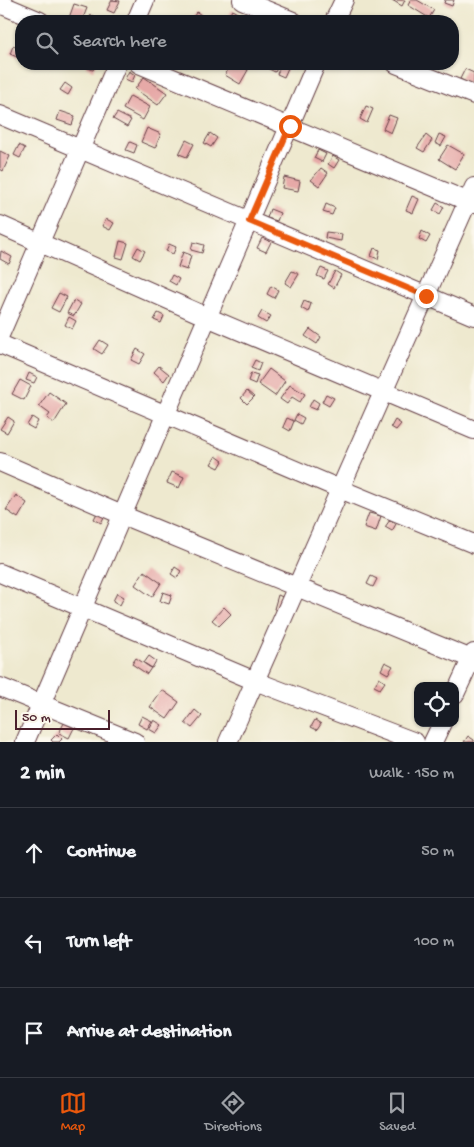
<!DOCTYPE html>
<html lang="en">
<head>
<meta charset="utf-8">
<style>
	:root { --surface:#171b24; --page:#20242c; --text:#f1f3f6; --muted:#9ea1a6; --line:#363941; --accent:#ea580c }
	body { margin:0; font-family:"Gochi Hand",sans-serif; background:var(--page); color:var(--text) }
	.controls { position:absolute; right:15px; bottom:15px; display:grid; overflow:hidden; border-radius:10px; box-shadow:0 1px 4px #0004 }
	.controls button { width:45px; height:45px; display:grid; place-items:center; padding:0; border:0; border-bottom:1px solid var(--line); background:var(--surface); color:var(--text); font:25px sans-serif }
	.scale { position:absolute; left:15px; bottom:12px; width:95px; box-sizing:border-box; padding-left:5px; border:2px solid #4a1f2b; border-top:0; font-size:14px; line-height:18px; white-space:nowrap; color:#4a1f2b; -webkit-text-stroke:4px #fbf7ec; paint-order:stroke }
	.stop { position:absolute; width:15px; height:15px; margin:-11px; border:4px solid #ea580c; border-radius:50%; background:#fff }
	.stop.end { background:#ea580c; border-color:#fff; box-shadow:0 1px 5px #0008 }
	.list { margin:0; padding:0; list-style:none }
	h2 { display:flex; justify-content:space-between; align-items:center; height:65px; margin:0; padding:0 20px; font-size:21px }
	h2 small { font-size:16px; font-weight:400; color:var(--muted) }
	.list li { display:grid; grid-template-columns:32px 1fr auto; gap:15px; align-items:center; box-sizing:border-box; height:90px; padding:0 20px; border-top:1px solid var(--line) }
	.list b { display:block; font-size:19px; white-space:nowrap }
	.list em { font-size:16px; font-style:normal; color:var(--muted) }
	.icon { flex:none; width:28px; height:28px; fill:none; stroke:currentColor; stroke-width:2; stroke-linecap:round; stroke-linejoin:round }
	.map { position:relative; flex:none; width:474px; height:742px; overflow:hidden }
	.search { position:absolute; background:var(--surface); box-shadow:0 1px 4px #0004; left:15px; right:15px; top:15px; height:55px; display:flex; align-items:center; gap:12px; box-sizing:border-box; padding:0 18px; border-radius:20px; color:var(--muted); font-size:19px }
	.sheet { height:335px; background:var(--surface) }
	nav { display:flex; justify-content:space-around; align-items:center; box-sizing:border-box; height:70px; border-top:1px solid var(--line); background:var(--surface); font-size:14px; color:var(--muted) }
	nav a { display:grid; justify-items:center; gap:2px }
	nav .on { color:var(--accent) }
	.map>svg:first-child { display:block }
</style>
</head>
<body>
<div class="map">
<svg width="474" height="742" viewBox="0 0 474 742">
	<rect width="100%" height="100%" fill="#fbf7ec"/>
	<filter id="ink" filterUnits="userSpaceOnUse"><feTurbulence type="fractalNoise" baseFrequency=".02" numOctaves="2"/><feDisplacementMap in="SourceGraphic" scale="10" xChannelSelector="R" yChannelSelector="G"/><feConvolveMatrix kernelMatrix="1 2 1 2 8 2 1 2 1" color-interpolation-filters="sRGB"/></filter>
	<filter id="wash" filterUnits="userSpaceOnUse"><feTurbulence type="fractalNoise" baseFrequency=".0096" numOctaves="4" result="noise"/><feDisplacementMap in="SourceGraphic" scale="20" xChannelSelector="R" yChannelSelector="G"/><feGaussianBlur stdDeviation="1.12" result="paint"/><feColorMatrix in="noise" values="0 0 0 0 0 0 0 0 0 0 0 0 0 0 0 0 0 1.4 0 .05"/><feComposite in="paint" operator="in"/></filter>
	<g filter="url(#wash)">
		<rect width="100%" height="100%" fill="#eee9cf"/>
		<g id="blocks">
			<path fill="#e6a9a7" d="M112 0 120 1 114 13 107 10Z
				M392 0H405L402 6Z
				M411 0H417L434 10 429 18 408 5Z
				M445 0H454L452 6 444 3Z
				M74 4 87 8 82 21 69 18Z
				M232 10 239 14 234 21 228 17Z
				M197 12 206 19 205 21H196L192 18Z
				M91 15 98 19 97 21H87Z
				M13 46 21 49 17 57 10 54Z
				M88 64H97L93 70 86 67Z
				M231 64H239L248 70 240 84 225 75Z
				M259 64H277L279 65 275 72Z
				M281 65 288 68 284 77 277 74Z
				M465 69 474 73V86L460 79Z
				M129 71 135 75 132 82 125 79Z
				M144 77 167 93 158 105 135 89Z
				M65 83 72 88 68 95 60 90Z
				M130 96 150 107 143 120 123 109Z
				M366 106 373 109 367 123 360 119Z
				M60 111 75 116 72 125 57 120Z
				M117 113 131 120 127 127 113 119Z
				M389 115 397 118 391 133 383 129Z
				M147 128 161 134 155 148 141 142Z
				M210 133 217 138 211 147 204 143Z
				M439 134 446 137 441 146 435 143Z
				M426 135 432 140 424 152 417 148Z
				M186 140 194 144 187 157 179 154Z
				M130 142 137 145 134 153 126 150Z
				M19 145 25 148 20 158 14 155Z
				M448 145 464 154 455 169 439 159Z
				M318 150 326 154 322 162 314 158Z
				M0 151 10 156 3 171 0 169Z
				M333 156 339 160 334 168 328 164Z
				M321 168 328 173 319 186 311 180Z
				M284 177 300 181 298 191 282 188Z
				M412 196 419 199 413 213 406 210Z
				M437 203 444 207 440 214 433 210Z
				M326 204 335 208 332 215 323 212Z
				M270 209 280 213 277 221 267 218Z
				M106 219 114 223 110 230 102 226Z
				M422 231 430 236 426 243 419 239Z
				M326 232 342 234 341 241 325 238Z
				M262 238 271 242 266 252 257 248Z
				M120 241 128 243 123 259 116 257Z
				M193 242 204 245 202 253 191 250Z
				M169 244 176 247 173 254 166 251Z
				M138 247 145 251 140 260 133 256Z
				M374 248 380 250 378 259 371 256Z
				M1 251 12 257 9 264 0 259Z
				M183 252 191 255 187 270 178 267Z
				M321 268 328 271 324 279 317 276Z
				M292 271 299 274 291 287 285 283Z
				M335 271 341 275 334 288 328 284Z
				M172 275 179 279 176 285 169 281Z
				M271 286 278 290 274 298 267 294Z
				M59 293 67 297 59 312 51 308Z
				M74 300 81 304 74 316 67 313Z
				M304 301 311 304 308 312 301 308Z
				M262 311 271 316 266 323 258 318Z
				M158 313 164 316 161 323 154 320Z
				M69 317 76 321 72 329 65 325Z
				M310 329 321 337 317 344 305 336Z
				M100 340 108 345 102 354 94 349Z
				M137 349 145 354 139 364 131 360Z
				M255 360 261 363 258 371 251 368Z
				M159 366 169 374 164 381 154 372Z
				M269 369 285 381 275 396 258 384Z
				M29 373 37 377 34 383 26 380Z
				M251 373 258 375 255 384 248 381Z
				M20 380 31 386 24 400 12 394Z
				M290 385 305 394 300 402 292 397 287 404 280 399Z
				M247 391 254 397 247 404 241 398Z
				M49 392 66 404 54 423 47 418 50 414 39 406Z
				M326 394 334 398 329 406 322 402Z
				M313 399 319 403 316 410 309 407Z
				M297 414 304 418 301 424 294 420Z
				M8 417 14 421 7 433 0 429Z
				M32 417 38 421 34 429 27 425Z
				M287 418 294 421 290 431 283 427Z
				M395 420 401 424 396 430 391 427Z
				M216 456 223 461 219 468 211 464Z
				M172 472 184 477 179 488 167 483Z
				M16 495 27 503 18 518 6 510Z
				M98 511 105 515 101 523 94 519Z
				M369 513 381 516 376 531 364 527Z
				M390 520 396 524 392 531 385 527Z
				M175 567 181 571 177 578 171 574Z
				M144 571 161 583 152 597 135 585Z
				M371 576 377 579 373 587 367 584Z
				M163 592 172 595 169 604 160 601Z
				M117 593 124 597 120 605 113 601Z
				M278 595 285 598 281 611 274 609Z
				M224 607 231 614 219 626 212 620Z
				M149 656 156 661 152 668 144 663Z
				M136 658 151 668 147 674 132 664Z
				M385 662 393 666 388 674 381 670Z
				M379 678 385 682 380 689 374 686Z
				M162 690 179 702 167 719 150 707Z
				M195 710 202 716 192 728 185 723Z
				M142 716 152 721 147 729 138 724Z
				M154 720 162 725 156 733 149 729Z
				M315 720 321 724 317 730 311 727Z
				M64 723 74 728 69 738 59 733Z
				M57 734 62 739 59 742H53L51 740Z
				M468 736 474 740V742H464Z"/>
		</g>
	</g>
	<g filter="url(#ink)">
		<use href="#blocks" fill-opacity="0" stroke="#633d44" stroke-width="1"/>
		<g fill="none" stroke-linecap="round" stroke-linejoin="round">
			<g stroke="#633d44" stroke-width="20">
				<path id="minor" d="M242 0 293 21
					M0 4 40 21
					M136 21 145 0
					M334 21 344 0
					M139 64 474 204
					M396 64 474 95
					M0 115 474 316
					M0 225 207 317 474 430
					M0 335 117 64
					M0 344 340 489 474 544
					M0 462 122 515 474 660
					M0 573 255 681 415 742
					M0 687 135 742
					M455 694 474 653
					M25 742 316 64
					M228 742 474 187
					M433 742 442 723"/>
			</g>
			<use href="#minor" stroke="#fff" stroke-width="18"/>
		</g>
	</g>
	<g fill="none" stroke-linecap="round" stroke-linejoin="round" filter="url(#ink)">
		<path stroke="#ea580c" stroke-width="6" d="M290 126 249 221 426 296"/>
	</g>
</svg>
<div class="controls">
<button><svg class="icon" aria-label="locate" viewBox="0 0 24 24"><circle cx="12" cy="12" r="6"/><path d="M12 2v4M12 18v4M2 12h4M18 12h4"/></svg></button>
</div>
<div class="scale">50 m</div>
<div class="stop" style="left:290px;top:126px"></div>
<div class="stop end" style="left:426px;top:296px"></div>
<div class="search"><svg class="icon" aria-label="search" viewBox="0 0 24 24"><circle cx="10" cy="10" r="6"/><path d="M15 15l6 6"/></svg>Search here</div>
</div>
<section class="sheet">
<h2>2 min<small>Walk · 150 m</small></h2>
<ul class="list">
<li><svg class="icon" aria-label="ahead" viewBox="0 0 24 24"><path d="M12 20V5M6 11l6-6 6 6"/></svg><div><b>Continue</b></div><em>50 m</em></li>
<li><svg class="icon" aria-label="left" viewBox="0 0 24 24"><path d="M17 20v-9H6M10 6l-5 5 5 5"/></svg><div><b>Turn left</b></div><em>100 m</em></li>
<li><svg class="icon" aria-label="arrive" viewBox="0 0 24 24"><path d="M6 21V4h12l-3 4 3 4H6"/></svg><div><b>Arrive at destination</b></div></li>
</ul>
</section>
<nav>
<a class="on"><svg class="icon" aria-label="map" viewBox="0 0 24 24"><path d="M3 6l6-2 6 2 6-2v14l-6 2-6-2-6 2zM9 4v14M15 6v14"/></svg>Map</a>
<a><svg class="icon" aria-label="directions" viewBox="0 0 24 24"><path d="M12 3l9 9-9 9-9-9zM9 14v-3h6M13 9l2 2-2 2"/></svg>Directions</a>
<a><svg class="icon" aria-label="saved" viewBox="0 0 24 24"><path d="M7 4h10v16l-5-4-5 4z"/></svg>Saved</a>
</nav>
</body>
</html>
